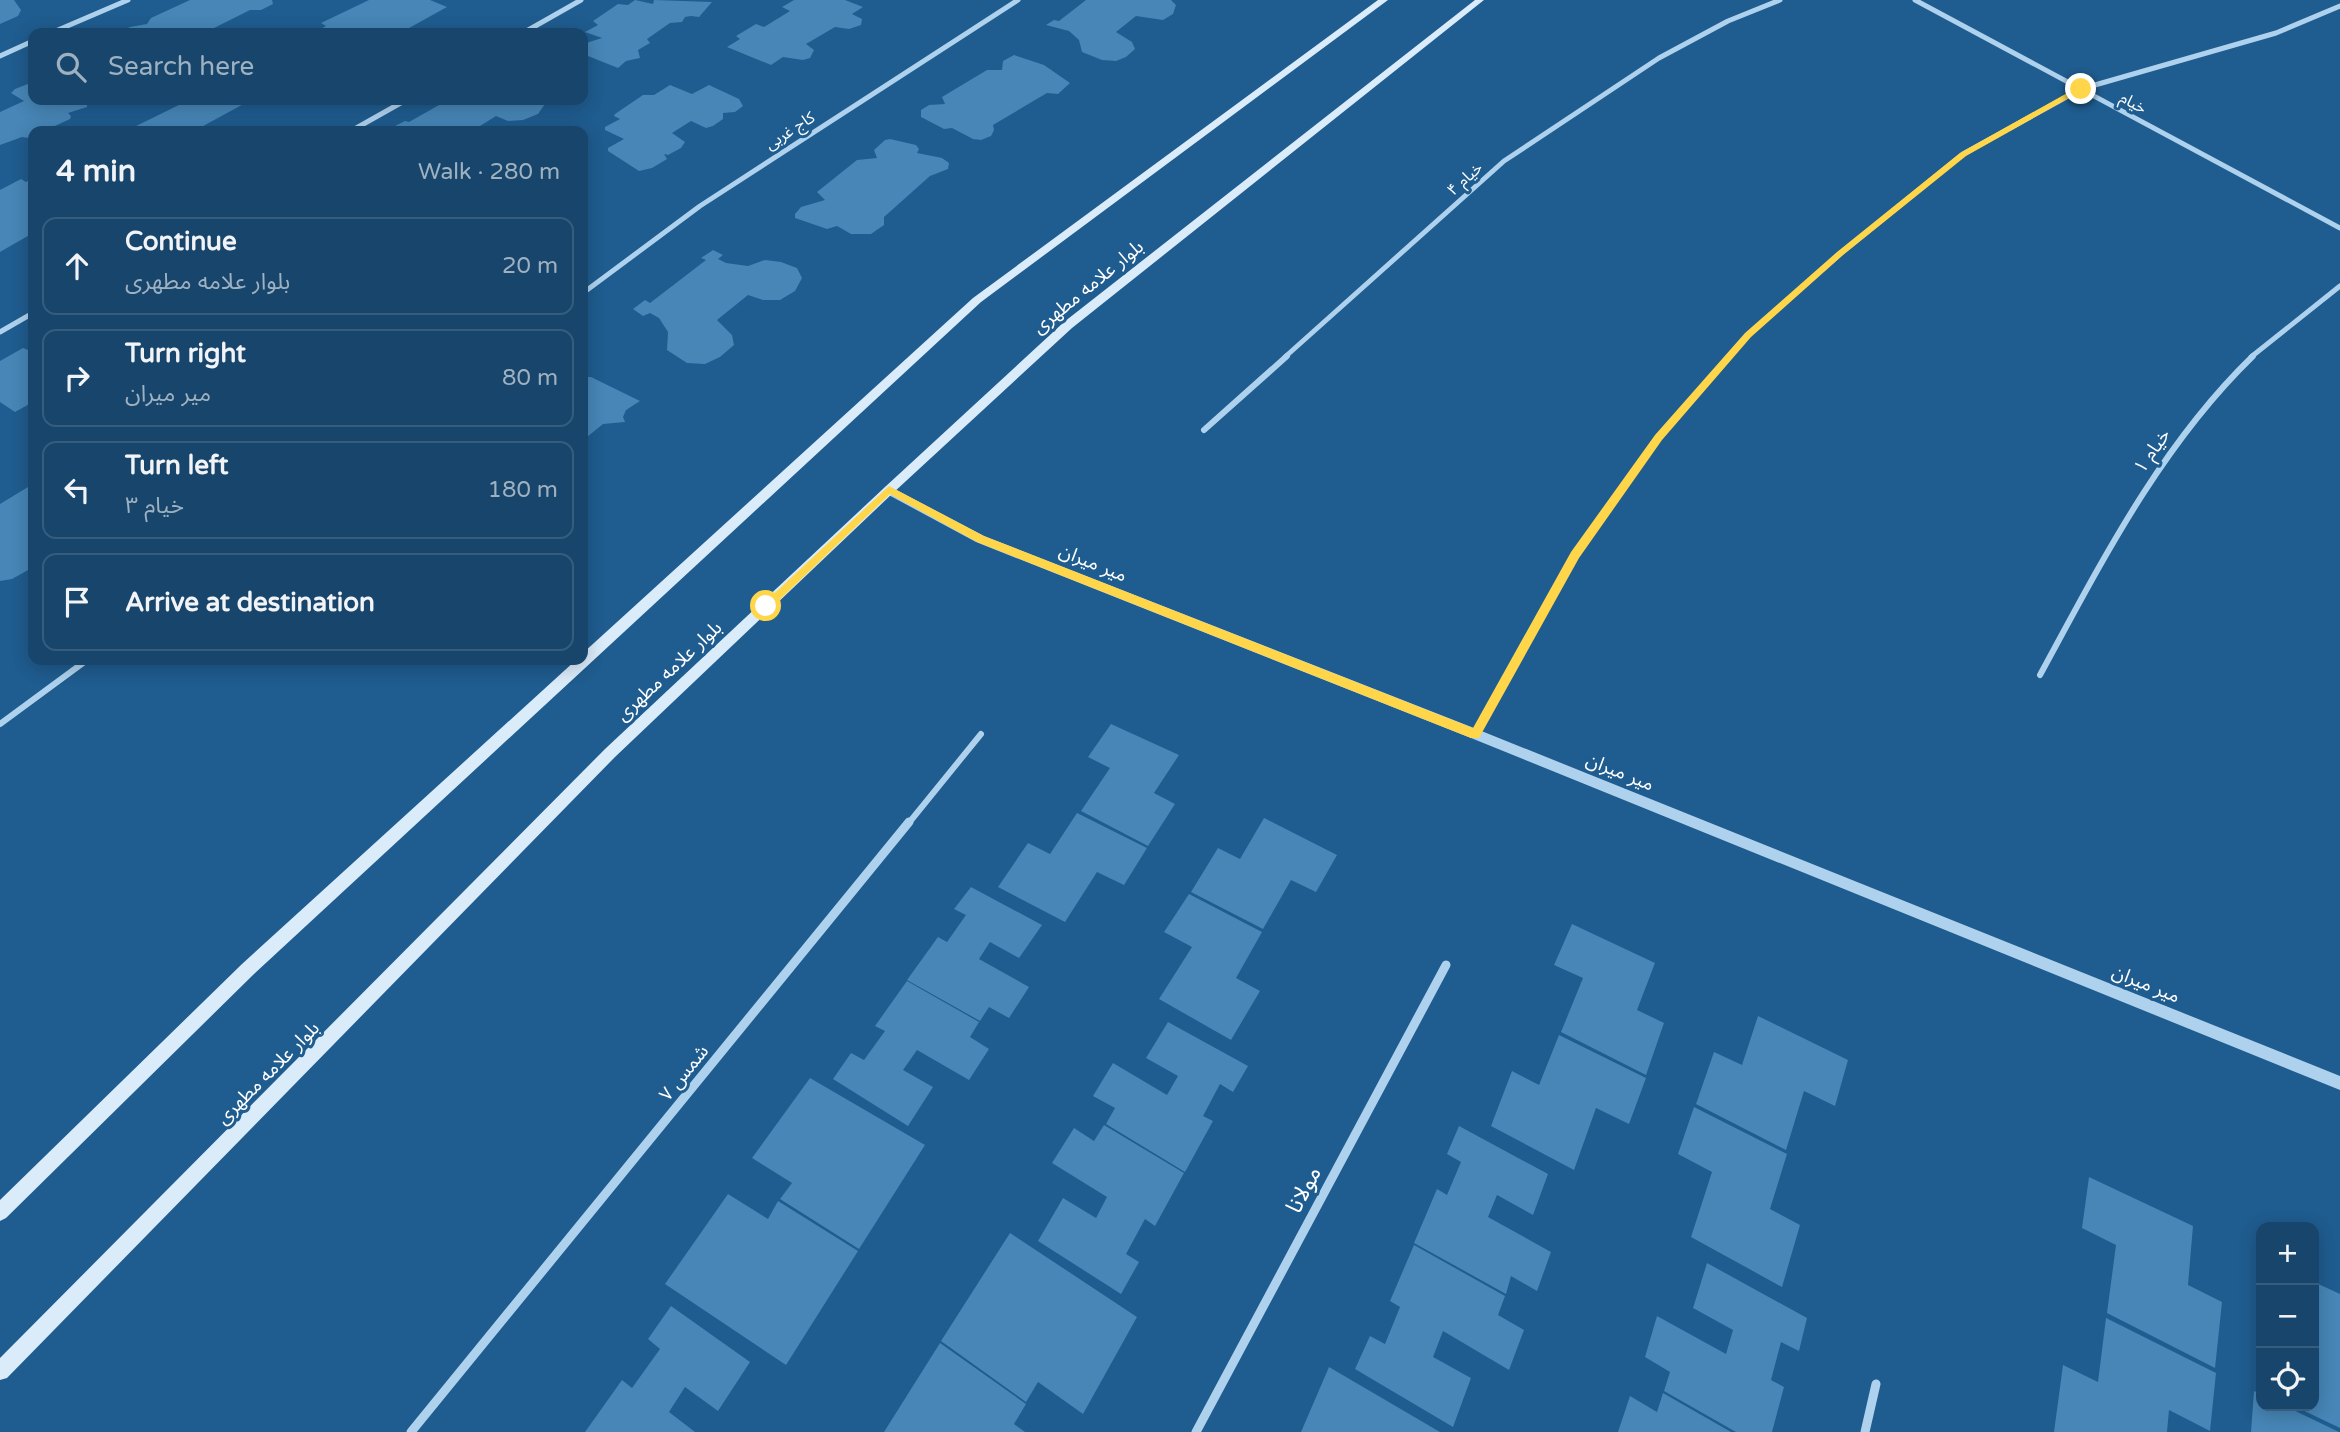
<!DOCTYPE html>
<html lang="en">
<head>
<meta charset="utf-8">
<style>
	:root { --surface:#17456b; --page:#204c71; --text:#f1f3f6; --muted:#9eb1c1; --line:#365d7e }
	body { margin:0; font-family:"Varela Round","Noto Sans Arabic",sans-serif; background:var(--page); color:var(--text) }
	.controls { position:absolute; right:21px; bottom:21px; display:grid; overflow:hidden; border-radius:14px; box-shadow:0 4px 18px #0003 }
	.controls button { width:63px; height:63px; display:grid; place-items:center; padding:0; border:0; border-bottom:2px solid var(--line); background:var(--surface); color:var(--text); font:35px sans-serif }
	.stop { position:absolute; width:21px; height:21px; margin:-16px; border:5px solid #ffd54a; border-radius:50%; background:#fff }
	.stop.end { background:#ffd54a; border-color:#fff; box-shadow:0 2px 7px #0008 }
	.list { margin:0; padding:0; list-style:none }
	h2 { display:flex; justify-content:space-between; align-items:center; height:91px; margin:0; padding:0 28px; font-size:30px }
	h2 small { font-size:23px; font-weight:400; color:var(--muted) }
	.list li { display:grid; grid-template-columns:46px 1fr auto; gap:21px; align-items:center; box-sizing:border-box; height:98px; margin:0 14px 14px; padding:0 14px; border:2px solid var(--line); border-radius:14px }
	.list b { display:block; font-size:26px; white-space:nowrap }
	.list p { margin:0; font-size:23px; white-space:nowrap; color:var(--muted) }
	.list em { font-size:23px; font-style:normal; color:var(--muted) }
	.icon { flex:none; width:38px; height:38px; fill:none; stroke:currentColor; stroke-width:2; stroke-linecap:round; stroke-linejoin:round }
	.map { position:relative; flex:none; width:2340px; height:1432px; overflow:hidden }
	.search { position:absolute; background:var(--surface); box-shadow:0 4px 18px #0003; left:28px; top:28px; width:560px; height:77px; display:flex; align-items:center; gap:18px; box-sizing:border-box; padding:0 24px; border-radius:14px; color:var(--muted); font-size:26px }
	.panel { position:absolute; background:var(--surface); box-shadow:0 4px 18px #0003; left:28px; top:126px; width:560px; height:539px; border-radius:14px }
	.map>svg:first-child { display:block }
</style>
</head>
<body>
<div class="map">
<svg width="2340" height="1432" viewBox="0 0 2340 1432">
	<rect width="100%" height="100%" fill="#1f5c8f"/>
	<path fill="#4786b7" d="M0 0H14L21 10 18 16 0 24Z
		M190 0H272L273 4 261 10H250L204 33H119L130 27 147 24 151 18Z
		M369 0H430L447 7 400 33H313L326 26 321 23Z
		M635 0 653 4 654 0 712 2 699 17 691 16 685 17 682 22 670 23 647 39 650 43 638 50 640 58 626 61 618 68 583 54V44L602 38 585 32 598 25 593 21 618 4 628 5Z
		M794 0H845L863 7 852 14 862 19 861 25 849 29 835 27 806 44 814 50 810 58 803 60 783 57 771 65 727 47 740 39 736 36 756 24 764 27 790 11 782 7Z
		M1086 0H1171L1176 5 1173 14 1163 20 1136 16 1116 32 1132 42 1135 49 1126 57 1116 61 1102 60 1082 52 1079 40 1069 31 1046 25 1054 20 1059 21Z
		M1014 55 1044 65 1070 83 1058 94 1047 93 993 125 994 130 991 136 981 140 973 139 952 128 944 129 921 117V110L929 105 945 104 942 97 987 70H1002L1003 61Z
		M33 82V100H79L87 103V107L68 113 71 116 70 119 44 131H33V136L29 138 22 137 0 145V112L24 101 11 93 15 89Z
		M670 85 692 94 709 85 739 99 743 106 735 112 723 113V119L713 126 706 128 691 121 672 133 685 142 681 148 668 155 664 154 667 159 652 168 639 171 608 151V148L624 139 605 130V127L620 119 614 116 615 114 643 95H654Z
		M189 100H251L194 131H134L130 129Z
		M448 100H544L545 104 538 114 523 120 508 121 496 116 472 131H400L393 127 405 121 409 122Z
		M890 139 916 145 919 149 917 153 942 158 949 163 948 169 930 176 884 217V225L871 234H851L837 226 827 229 795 218V214L801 207 825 200 817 192 857 160 877 158 874 150 885 140Z
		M33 178V233L0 252V190L21 179 26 182Z
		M713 250 723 255 718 259 726 263 748 266 765 260 781 262 797 268 802 278 795 291 780 300H763L748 295 717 320 732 335 734 345 720 357 705 364 687 363 667 350 668 332 659 318 650 313 643 316 633 309 645 300 650 303 706 260 701 258Z
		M23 348 33 352V402L15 412 0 402V361Z
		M583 377H591L640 401 626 410 623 417 625 422 603 424 587 437H583Z
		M33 484V538L29 541 33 543V565L30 569 12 579 0 581V504Z
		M1111 724 1179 755 1154 793 1175 804 1148 846 1081 811 1110 768 1088 757Z
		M1077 813 1147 848 1124 885 1097 872 1065 922 998 887 1028 843 1050 854Z
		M1264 818 1337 855 1316 892 1291 880 1263 929 1191 892 1218 848 1240 859Z
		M971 887 1042 925 1019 958 990 942 979 959 1029 987 1009 1018 989 1007 980 1021 907 980 938 937 947 942 966 915 954 909Z
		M1189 894 1262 932 1236 978 1260 991 1231 1040 1159 999 1192 947 1164 932Z
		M1572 924 1655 963 1637 1010 1664 1023 1646 1075 1561 1032 1583 978 1554 965Z
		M907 981 979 1022 970 1037 989 1049 969 1080 917 1050 903 1070 933 1087 908 1126 833 1079 851 1053 864 1060 885 1031 875 1026Z
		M1758 1016 1848 1060 1835 1106 1804 1091 1786 1150 1696 1104 1714 1052 1742 1065Z
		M1168 1022 1248 1066 1233 1092 1220 1084 1203 1116 1213 1121 1185 1172 1106 1124 1115 1108 1093 1096 1113 1063 1167 1095 1178 1076 1146 1058Z
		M1559 1035 1646 1078 1629 1124 1596 1108 1574 1170 1491 1126 1512 1071 1539 1085Z
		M810 1078 925 1145 859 1249 780 1199 792 1183 752 1158Z
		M1694 1107 1787 1154 1770 1209 1800 1225 1782 1287 1691 1237 1712 1172 1678 1154Z
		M1104 1125 1184 1173 1155 1226 1145 1219 1126 1254 1139 1262 1121 1294 1038 1241 1063 1198 1096 1218 1107 1197 1052 1163 1074 1128 1094 1141Z
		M1459 1126 1548 1174 1533 1215 1497 1195 1488 1217 1551 1252 1537 1291 1511 1276 1506 1294 1414 1243 1437 1189 1447 1195 1461 1162 1447 1154Z
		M2089 1177 2193 1226 2188 1285 2222 1302 2215 1368 2107 1313 2116 1245 2082 1228Z
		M728 1194 768 1219 778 1201 858 1251 786 1365 665 1284Z
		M1010 1233 1137 1317 1083 1414 1038 1382 1026 1402 941 1341Z
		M1414 1245 1505 1296 1498 1315 1524 1330 1509 1370 1443 1331 1433 1357 1471 1378 1453 1427 1355 1369 1370 1336 1385 1344 1400 1307 1390 1301Z
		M1707 1263 1807 1318 1799 1351 1781 1342 1771 1380 1784 1387 1772 1432H1736L1664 1391 1670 1372 1645 1357 1657 1316 1726 1354 1733 1330 1693 1308Z
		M2314 1282 2340 1294V1428L2294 1406H2314Z
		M671 1306 750 1362 718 1411 685 1387 669 1412 695 1432H585L622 1380 632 1388 660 1349 648 1339Z
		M2106 1318 2216 1373 2210 1431 2169 1410 2167 1432H2054L2063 1365 2098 1382Z
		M2258 1319 2261 1321V1390L2256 1387Z
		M940 1343 1026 1404 1014 1424 1025 1432H884Z
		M1329 1367 1440 1432H1301Z
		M2254 1391 2261 1394V1406H2285L2339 1432H2251Z
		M1663 1393 1731 1432H1618L1630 1396 1657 1412Z"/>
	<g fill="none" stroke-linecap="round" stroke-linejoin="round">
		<path stroke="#aed2ed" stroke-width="5" d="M1915 0 2340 228
			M51 33 128 0
			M523 33 581 0
			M0 56 33 41
			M351 131 406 100
			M583 293 700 206 1018 0
			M0 332 33 313
			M1285 357 1504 161 1659 58 1728 21 1780 0
			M1728 357 1748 335 1840 254 1963 154 2081 89 2276 33 2340 6
			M2251 357 2340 286"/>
		<path stroke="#aed2ed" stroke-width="6" d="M1204 430 1287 356
			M2040 675C2101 563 2160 446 2253 356
			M0 724 87 660
			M1475 734 1575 555 1659 437 1730 356
			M908 824 981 734"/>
		<path stroke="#aed2ed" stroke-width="9" d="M411 1432 909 822
			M1196 1432 1446 965
			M1865 1432 1876 1384"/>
		<path fill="#aed2ed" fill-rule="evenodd" d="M889 486 984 536 1479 730 2340 1076V1090L1471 738 976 542 885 493 884 490 885 487Z"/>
		<path fill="#daebfa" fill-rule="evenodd" d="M1378 0H1388L981 302 254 974 6 1218 0 1221V1200L242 964 576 660H583V653L973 298Z
			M1475 0H1484L1072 328 893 493 615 757 7 1378 0 1380V1358L605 749 885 487 1064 322Z"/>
	</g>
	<path fill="#ffd54a" d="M2078 87 2085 89 1966 156 1843 255 1751 337 1662 440 1579 558 1479 738H1471L977 542 890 494 770 609H762L761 606 889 486 984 536 1473 728 1571 552 1655 435 1745 333 1837 252 1960 153Z"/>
	<g text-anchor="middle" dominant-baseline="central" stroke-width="6" stroke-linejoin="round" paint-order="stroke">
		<g font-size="16" fill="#fff" stroke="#1f5c8f">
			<text transform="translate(2133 103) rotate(28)">خیام</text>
			<text transform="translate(790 131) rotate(-33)">کاج غربی</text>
			<text transform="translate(1465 179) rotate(-42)">خیام ۴</text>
		</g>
		<g font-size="19" fill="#fff" stroke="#1f5c8f">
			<text transform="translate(1088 287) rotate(-39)">بلوار علامه مطهری</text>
			<text transform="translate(2152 451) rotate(-55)">خیام ۱</text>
			<text transform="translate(1093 563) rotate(22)">میر میران</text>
			<text transform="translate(669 671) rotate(-43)">بلوار علامه مطهری</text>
			<text transform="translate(1620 772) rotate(22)">میر میران</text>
			<text transform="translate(2146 984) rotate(22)">میر میران</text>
			<text transform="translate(268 1073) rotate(-45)">بلوار علامه مطهری</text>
			<text transform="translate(684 1073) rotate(-51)">شمس ۷</text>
		</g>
		<g font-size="23" fill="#fff" stroke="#1f5c8f">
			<text transform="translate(1304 1190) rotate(-62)">مولانا</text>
		</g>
	</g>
</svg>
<div class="controls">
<button>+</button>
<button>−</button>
<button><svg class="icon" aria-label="locate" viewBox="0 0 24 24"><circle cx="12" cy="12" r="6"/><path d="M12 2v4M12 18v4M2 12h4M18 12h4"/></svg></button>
</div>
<div class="stop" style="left:766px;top:606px"></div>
<div class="stop end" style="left:2081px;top:89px"></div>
<div class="search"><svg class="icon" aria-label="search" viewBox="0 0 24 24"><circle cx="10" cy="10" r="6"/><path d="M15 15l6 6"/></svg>Search here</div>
<section class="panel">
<h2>4 min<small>Walk · 280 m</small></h2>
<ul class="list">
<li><svg class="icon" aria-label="ahead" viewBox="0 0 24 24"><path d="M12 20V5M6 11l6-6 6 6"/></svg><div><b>Continue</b><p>بلوار علامه مطهری</p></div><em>20 m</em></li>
<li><svg class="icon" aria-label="right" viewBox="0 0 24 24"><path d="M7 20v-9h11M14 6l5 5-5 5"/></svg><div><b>Turn right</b><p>میر میران</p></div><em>80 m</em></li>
<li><svg class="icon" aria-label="left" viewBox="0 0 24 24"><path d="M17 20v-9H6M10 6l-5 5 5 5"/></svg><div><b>Turn left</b><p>خیام ۳</p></div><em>180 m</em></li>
<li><svg class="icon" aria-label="arrive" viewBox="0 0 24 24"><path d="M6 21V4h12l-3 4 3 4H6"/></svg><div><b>Arrive at destination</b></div></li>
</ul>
</section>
</div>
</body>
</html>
